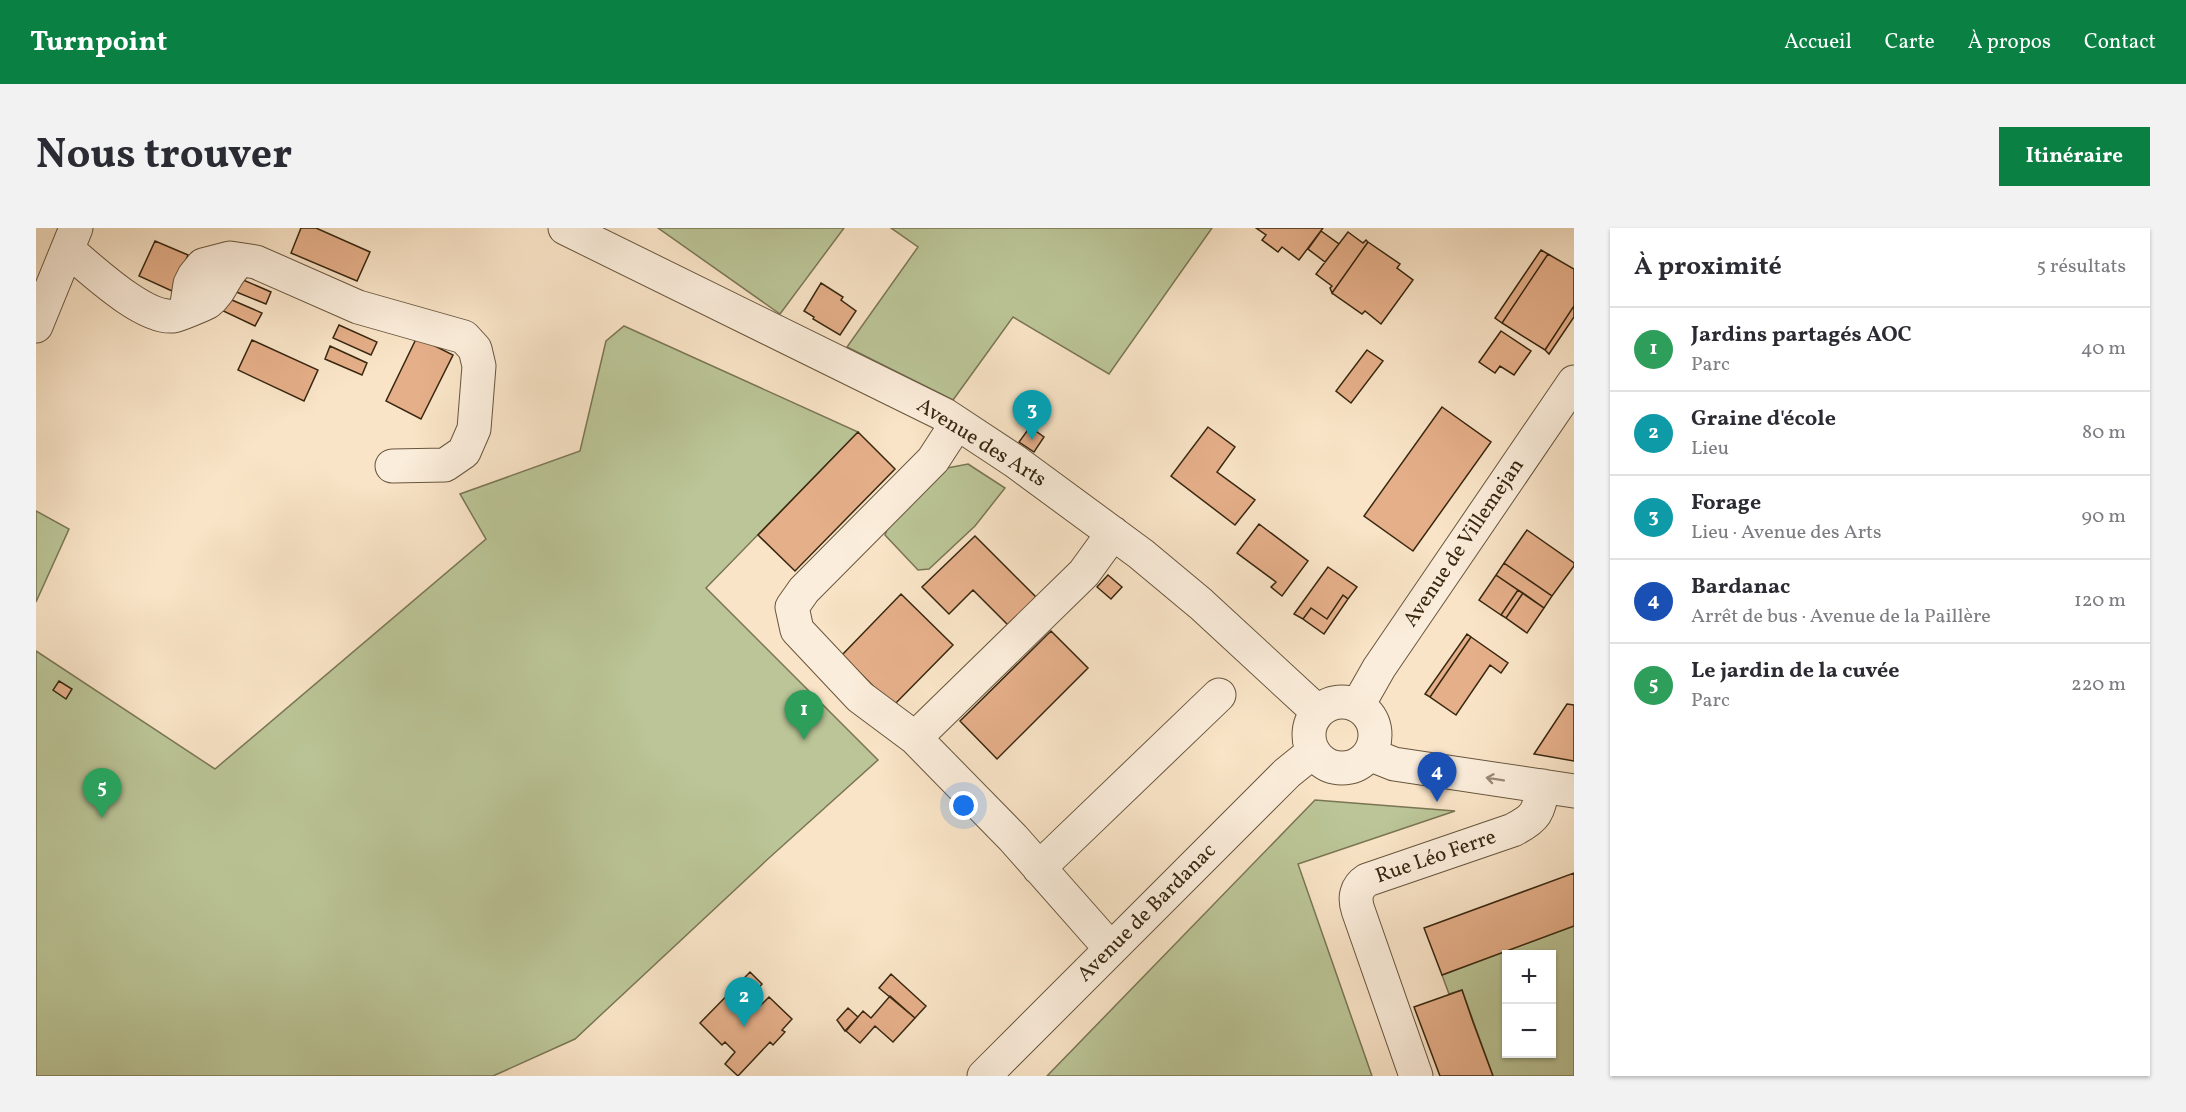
<!DOCTYPE html>
<html lang="fr">
<head>
<meta charset="utf-8">
<style>
	:root { --surface:#fff; --page:#f2f2f3; --text:#2b2b33; --muted:#7c7c81; --line:#e1e1e2; --accent:#0b8043 }
	body { margin:0; font-family:Vollkorn,serif; background:var(--page); color:var(--text) }
	.controls { position:absolute; right:18px; bottom:18px; display:grid; overflow:hidden; border-radius:0px; box-shadow:0 2px 4px #0004 }
	.controls button { width:54px; height:54px; display:grid; place-items:center; padding:0; border:0; border-bottom:2px solid var(--line); background:var(--surface); color:var(--text); font:30px sans-serif }
	.you { position:absolute; left:928px; top:578px; width:21px; height:21px; margin:-15px; border:4px solid #fff; border-radius:50%; background:#1a73e8; box-shadow:0 0 0 9px #1a73e833 }
	.badge { display:grid; place-items:center; width:39px; height:39px; border-radius:50%; background:var(--accent); color:#fff; font-size:20px; font-weight:700 }
	.pin { position:absolute; translate:-50% -50px; filter:drop-shadow(0 2px 3px #0008) }
	.pin::after { content:''; position:absolute; top:32px; width:21px; height:18px; background:inherit; clip-path:polygon(0 0,100% 0,50% 100%) }
	.list { margin:0; padding:0; list-style:none }
	h2 { display:flex; justify-content:space-between; align-items:center; height:78px; margin:0; padding:0 24px; font-size:26px }
	h2 small { font-size:20px; font-weight:400; color:var(--muted) }
	.list li { display:grid; grid-template-columns:39px 1fr auto; gap:18px; align-items:center; box-sizing:border-box; height:84px; padding:0 24px; border-top:2px solid var(--line) }
	.list b { display:block; font-size:22px; white-space:nowrap }
	.list p { margin:0; font-size:20px; white-space:nowrap; color:var(--muted) }
	.list em { font-size:20px; font-style:normal; color:var(--muted) }
	.map { position:relative; flex:none; width:1538px; height:848px; overflow:hidden; border-radius:0px }
	header { display:flex; align-items:center; gap:36px; box-sizing:border-box; height:84px; padding:0 30px; background:var(--accent); color:#fff }
	header strong { font-size:28px }
	nav { display:flex; gap:33px; margin-inline-start:auto; font-size:21px }
	.intro { display:flex; align-items:center; justify-content:space-between; box-sizing:border-box; height:144px; padding:0 36px }
	h1 { margin:0; font-size:42px }
	.button { padding:15px 27px; border-radius:0px; background:var(--accent); color:#fff; font-size:21px; font-weight:700 }
	main { display:flex; gap:36px; padding:0 36px }
	aside { flex:1; background:var(--surface); border-radius:0px; box-shadow:0 2px 4px #0004 }
	.map>svg:first-child { display:block }
</style>
</head>
<body>
<header>
<strong>Turnpoint</strong>
<nav><a>Accueil</a><a>Carte</a><a>À propos</a><a>Contact</a></nav>
</header>
<div class="intro"><h1>Nous trouver</h1><a class="button">Itinéraire</a></div>
<main>
<div class="map">
<svg width="1538" height="848" viewBox="0 0 1538 848">
	<rect width="100%" height="100%" fill="#f9e4c7"/>
	<filter id="stains"><feTurbulence type="fractalNoise" baseFrequency=".00333" numOctaves="4"/><feColorMatrix values="0 0 0 0 .2 0 0 0 0 .09 0 0 0 0 .02 0 0 0 .5 -.17"/></filter>
	<radialGradient id="worn" r=".72"><stop offset=".6" stop-color="#630" stop-opacity="0"/><stop offset="1" stop-color="#630" stop-opacity=".3"/></radialGradient>
	<path fill="#bbc597" stroke="#7a7654" stroke-width="1.5" fill-rule="evenodd" d="M622 0H808L744 86Z
		M855 0H1176L1073 146 977 89 917 172 811 119 882 19Z
		M588 98 822 204 670 360 842 532 733 630 539 811 457 848H0V423L179 541 450 311 424 266 544 223 570 113Z
		M932 236 969 260 939 298 893 341 882 342 849 307 855 291 906 241Z
		M0 283 33 301 0 374Z
		M1279 572 1419 583 1262 636 1336 848H1011Z
		M1538 698V848H1457L1426 762 1413 766 1406 747ZM1470 726H1516V826H1470Z"/>
	<path fill="#e5af89" stroke="#382710" stroke-width="1.5" d="M265 0H280L334 24 321 53 255 25Z
		M1220 0H1287L1263 32 1246 19 1242 24 1226 12 1230 7Z
		M1285 3 1303 16 1289 34 1272 21Z
		M1312 4 1327 15 1330 12 1332 14 1296 65 1294 60 1296 58 1280 46Z
		M119 13 152 27 136 63 103 48Z
		M1332 14 1364 36 1361 40 1377 52 1345 96 1329 83 1326 86 1296 65Z
		M1505 22 1512 26 1466 95 1459 90Z
		M1512 26 1538 41V78L1509 122 1466 95Z
		M198 48 235 64 230 76 193 61Z
		M785 55 807 69 805 72 820 83 804 107 777 91 778 89 768 83Z
		M189 69 226 85 219 98 183 81Z
		M1538 78V89L1513 126 1509 122Z
		M303 97 341 114 335 127 297 110Z
		M1465 103 1495 123 1478 147 1464 138 1459 145 1443 134Z
		M381 109 417 127 385 191 350 173Z
		M216 112 282 142 268 173 202 142Z
		M294 118 331 135 326 147 289 131Z
		M1331 122 1347 133 1315 175 1300 163Z
		M1406 179 1455 214 1377 323 1328 288Z
		M994 199 1008 209 998 224 983 214Z
		M1172 199 1199 219 1181 244 1219 272 1199 297 1135 248Z
		M822 204 859 241 759 343 722 307Z
		M1223 296 1272 333 1246 368 1235 359 1240 354 1201 325Z
		M1491 302 1538 335V338L1516 368 1468 335Z
		M939 308 1002 371 974 399 937 362 913 386 886 359Z
		M1468 335 1516 368 1508 380 1460 347Z
		M1292 339 1321 359 1312 371 1307 367 1291 391 1275 380 1267 391 1258 386Z
		M1072 347 1086 359 1075 371 1061 359Z
		M1460 347 1482 362 1465 387 1443 372Z
		M1482 362 1487 365 1470 390 1465 387Z
		M1487 365 1508 380 1491 405 1470 390Z
		M865 366 917 417 857 478 806 427Z
		M1307 367 1312 371 1288 406 1267 391 1275 380 1291 391Z
		M1015 403 1052 440 961 531 924 493Z
		M1431 406 1435 409 1394 469 1389 466Z
		M1435 409 1472 435 1465 445 1454 437 1420 487 1394 469Z
		M23 453 36 461 30 471 17 462Z
		M1531 476 1538 477V533L1498 526Z
		M1538 645V698L1406 747 1388 700Z
		M714 744 726 756 715 769 724 778 733 769 756 791 746 802 749 804 737 817 734 814 702 848 689 836 699 824 689 814 686 817 664 795Z
		M855 746 890 778 879 790 843 760Z
		M1426 762 1437 794 1457 848H1404L1378 779Z
		M854 768 879 790 857 814 839 798 824 815 810 803 827 783 835 790Z
		M812 780 822 789 809 803 801 792Z"/>
	<g fill="none" stroke-linecap="round" stroke-linejoin="round">
		<g stroke="#68563e" stroke-width="35">
			<path id="minor" d="M529 0 909 187 980 234 1105 326 1165 376 1282 484
				M32 22C55 41 107 91 137 88 143 87 166 77 172 74 187 63 190 39 207 32
				M150 82 154 56 158 48 167 37 194 30 220 34 322 79 428 109 439 121 443 138 438 201 428 224 409 237 356 238
				M0 98 40 0
				M921 195 897 232 768 362 756 379 761 402 824 469 879 510 977 610 1075 721
				M1273 507a33 33 0 1 1 66 0a33 33 0 1 1-66 0Z
				M1322 477 1343 440 1538 154
				M879 510 1048 345 1077 305
				M1333 526 1358 536 1538 563
				M1003 640 1183 467
				M948 848 1251 545 1277 524
				M1380 848 1322 682C1318 670 1320 659 1331 652L1477 602C1502 589 1502 584 1507 558"/>
		</g>
		<use href="#minor" stroke="#fbeddb" stroke-width="33"/>
	</g>
	<defs><path id="oneway-shaft" d="M-6 0H5M1.5-3L5.5 0L1.5 3" fill="none" stroke-width="1.6" stroke-linecap="round" stroke-linejoin="round" transform="scale(1.5)"/></defs>
	<use stroke="#9a8a76" href="#oneway-shaft" transform="translate(1459 551) rotate(-171)"/>
	<g text-anchor="middle" dominant-baseline="central" stroke-width="4.5" stroke-linejoin="round" paint-order="stroke">
		<g font-size="21" fill="#382710" stroke="#fbeddb">
			<text transform="translate(945 215) rotate(32)">Avenue des Arts</text>
			<text transform="translate(1428 315) rotate(-56)">Avenue de Villemejan</text>
			<text transform="translate(1400 629) rotate(-19)">Rue Léo Ferre</text>
			<text transform="translate(1111 685) rotate(-45)">Avenue de Bardanac</text>
		</g>
	</g>
	<rect width="100%" height="100%" filter="url(#stains)"/>
	<rect width="100%" height="100%" fill="url(#worn)"/>
</svg>
<div class="controls">
<button>+</button>
<button>−</button>
</div>
<div class="you"></div>
<div class="pin badge" style="left:768px;top:512px;background:#2e9e5b">1</div>
<div class="pin badge" style="left:708px;top:799px;background:#0f9aa8">2</div>
<div class="pin badge" style="left:996px;top:212px;background:#0f9aa8">3</div>
<div class="pin badge" style="left:1401px;top:574px;background:#1a4fb4">4</div>
<div class="pin badge" style="left:66px;top:590px;background:#2e9e5b">5</div>
</div>
<aside>
<h2>À proximité<small>5 résultats</small></h2>
<ul class="list">
<li><span class="badge" style="background:#2e9e5b">1</span><div><b>Jardins partagés AOC</b><p>Parc</p></div><em>40 m</em></li>
<li><span class="badge" style="background:#0f9aa8">2</span><div><b>Graine d'école</b><p>Lieu</p></div><em>80 m</em></li>
<li><span class="badge" style="background:#0f9aa8">3</span><div><b>Forage</b><p>Lieu · Avenue des Arts</p></div><em>90 m</em></li>
<li><span class="badge" style="background:#1a4fb4">4</span><div><b>Bardanac</b><p>Arrêt de bus · Avenue de la Paillère</p></div><em>120 m</em></li>
<li><span class="badge" style="background:#2e9e5b">5</span><div><b>Le jardin de la cuvée</b><p>Parc</p></div><em>220 m</em></li>
</ul>
</aside>
</main>
</body>
</html>
